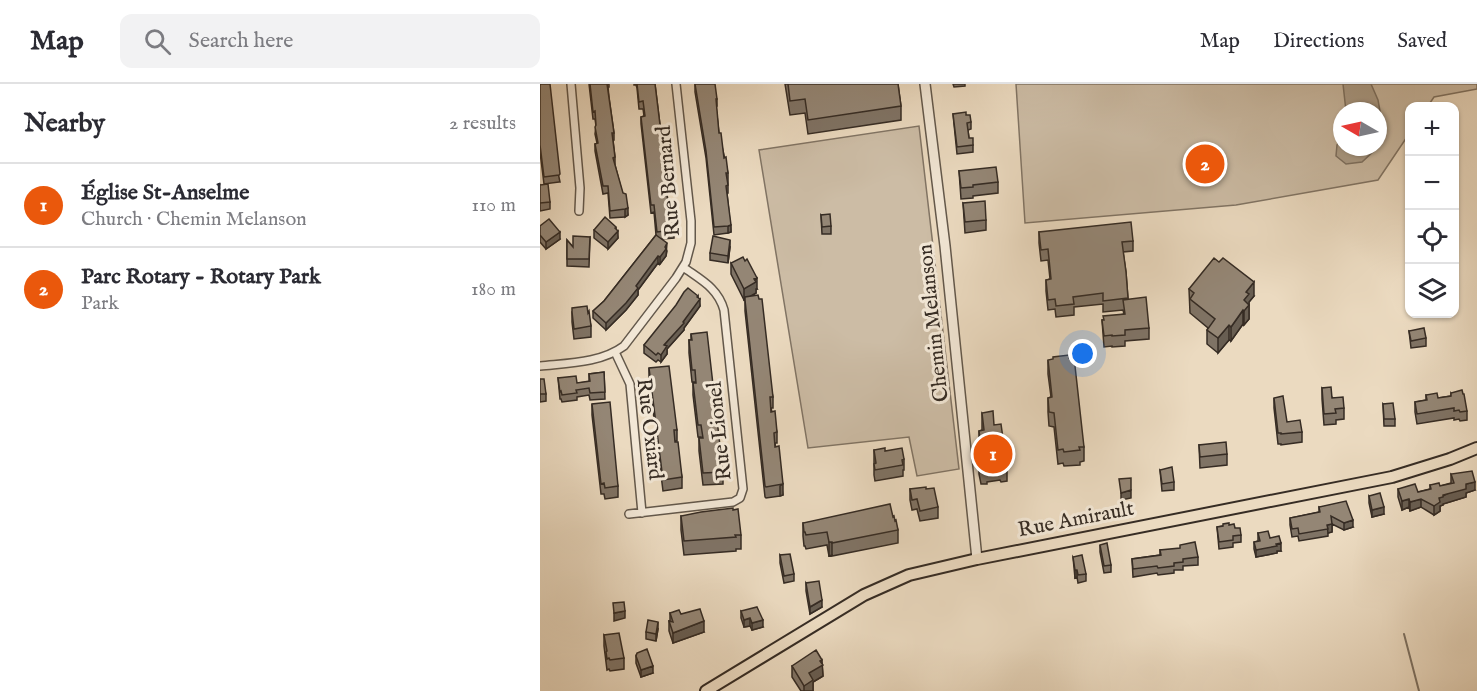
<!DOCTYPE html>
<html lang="en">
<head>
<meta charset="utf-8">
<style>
	:root { --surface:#fff; --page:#f2f2f3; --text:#2b2b33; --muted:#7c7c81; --line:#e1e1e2; --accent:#ea580c }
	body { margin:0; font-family:"IM FELL English",serif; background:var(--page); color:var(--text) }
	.controls { position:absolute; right:18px; top:18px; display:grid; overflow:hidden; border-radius:12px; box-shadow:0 2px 4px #0004 }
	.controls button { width:54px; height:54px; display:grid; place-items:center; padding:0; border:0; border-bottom:2px solid var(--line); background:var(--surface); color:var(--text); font:30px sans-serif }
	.compass { position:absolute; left:793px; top:18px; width:54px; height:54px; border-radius:50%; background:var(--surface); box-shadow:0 2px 4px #0004; rotate:279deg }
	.you { position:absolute; left:543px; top:270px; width:21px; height:21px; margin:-15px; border:4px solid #fff; border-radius:50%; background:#1a73e8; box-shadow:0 0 0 9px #1a73e833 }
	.badge { display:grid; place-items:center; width:39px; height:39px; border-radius:50%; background:var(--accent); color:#fff; font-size:20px; font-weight:700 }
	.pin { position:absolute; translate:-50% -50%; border:3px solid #fff; box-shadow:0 2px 6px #0006 }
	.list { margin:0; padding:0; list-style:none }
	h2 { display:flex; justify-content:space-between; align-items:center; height:78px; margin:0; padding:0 24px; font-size:26px }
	h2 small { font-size:20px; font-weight:400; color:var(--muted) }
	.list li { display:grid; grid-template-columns:39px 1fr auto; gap:18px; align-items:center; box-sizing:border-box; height:84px; padding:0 24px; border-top:2px solid var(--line) }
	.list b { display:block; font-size:22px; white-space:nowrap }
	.list p { margin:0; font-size:20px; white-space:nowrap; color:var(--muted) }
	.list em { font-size:20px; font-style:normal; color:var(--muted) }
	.icon { flex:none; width:33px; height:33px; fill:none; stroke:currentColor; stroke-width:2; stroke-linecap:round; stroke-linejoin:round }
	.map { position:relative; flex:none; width:937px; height:607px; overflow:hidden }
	header { display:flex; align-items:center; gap:36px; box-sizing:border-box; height:84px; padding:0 30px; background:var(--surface); border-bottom:2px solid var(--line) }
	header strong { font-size:28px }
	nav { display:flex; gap:33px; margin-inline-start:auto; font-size:21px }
	.search { width:420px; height:54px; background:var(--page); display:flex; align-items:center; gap:15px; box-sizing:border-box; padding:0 21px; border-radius:12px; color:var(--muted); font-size:22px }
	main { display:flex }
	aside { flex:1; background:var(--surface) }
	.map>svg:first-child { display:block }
</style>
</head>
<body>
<header>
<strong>Map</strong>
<div class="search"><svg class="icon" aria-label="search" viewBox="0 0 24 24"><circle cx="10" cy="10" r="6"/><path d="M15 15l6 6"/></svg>Search here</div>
<nav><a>Map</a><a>Directions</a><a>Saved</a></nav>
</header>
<main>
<aside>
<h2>Nearby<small>2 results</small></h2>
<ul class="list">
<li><span class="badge">1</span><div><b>Église St-Anselme</b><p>Church · Chemin Melanson</p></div><em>110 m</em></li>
<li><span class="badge">2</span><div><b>Parc Rotary - Rotary Park</b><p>Park</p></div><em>180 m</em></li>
</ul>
</aside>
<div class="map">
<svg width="937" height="607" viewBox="0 0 937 607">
	<rect width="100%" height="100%" fill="#ebdac0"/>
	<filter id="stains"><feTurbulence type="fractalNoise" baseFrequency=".00333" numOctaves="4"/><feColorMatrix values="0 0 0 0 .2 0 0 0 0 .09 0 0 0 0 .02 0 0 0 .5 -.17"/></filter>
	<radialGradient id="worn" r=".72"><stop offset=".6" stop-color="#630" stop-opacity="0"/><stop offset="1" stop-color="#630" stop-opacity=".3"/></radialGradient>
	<path fill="#ccbca5" stroke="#817464" stroke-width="1.5" fill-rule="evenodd" d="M476 0H937V5L894 13 888 22H870L869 50 838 96 696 121 485 139ZM802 27H838V63H802Z
		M379 42 419 385 377 392 369 353 268 364 219 66Z"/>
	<path fill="#ad9f8b" stroke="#7d7162" stroke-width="1.5" d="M803 0H831L838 16 842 38 838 54V27H806Z
		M802 53V63H835V66L822 78 806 80 796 72 797 61Z"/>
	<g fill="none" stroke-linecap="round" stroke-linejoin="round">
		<path stroke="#7d7162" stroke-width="2" d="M864 550 879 607"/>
		<g stroke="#63584b" stroke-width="10">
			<path id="minor" d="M31 0 40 104 39 127
				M75 268 90 300 102 429
				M0 282C28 279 61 279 84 262L136 194 146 178 151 159V137L136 0
				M89 430 193 418 200 414 203 405 184 226C178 204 161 196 143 183"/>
		</g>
		<g stroke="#63584b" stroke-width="12">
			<path id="tertiary" d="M385 0 405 162 437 475"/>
		</g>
		<g stroke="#362c24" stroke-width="14">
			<path id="primary" d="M166 607 324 511 369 491 437 475 852 393 910 375 937 364"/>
		</g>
		<use href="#minor" stroke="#f2e7d6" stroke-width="7"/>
		<use href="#tertiary" stroke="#f2e7d6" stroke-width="9"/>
		<use href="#primary" stroke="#ebdac0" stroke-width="10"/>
	</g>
	<path fill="#7f7365" stroke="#362c24" stroke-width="1.5" d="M0 0 20 98H19L4 100 0 68Z
		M49 0H69V3H68L69 13 74 49V56H73L75 73V81L88 131 85 133 70 134 68 109 63 110 55 67V60L57 59 55 50 56 42 55 35H53Z
		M94 0H115L123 65V77L129 126 134 146V154L122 155 127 167 126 172 120 180 118 179 98 206V211L86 226 66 246 53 234V227L64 217 116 151 114 128 111 129 101 40V33L104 32 103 25H99L97 4 96 1H94Z
		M155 0 177 15V22H176L179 49 188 89V109H187L191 148 188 149 174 151 166 74 155 8Z
		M245 0H358L361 22V36L268 50 265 29 250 31Z
		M413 0H425V2L414 3Z
		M413 30 426 31 431 38V45L428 46 429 54 433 61V68L417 70Z
		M419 87 458 98V109L433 112V114L421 115Z
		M0 101 10 118V125L0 127Z
		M423 119 446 136V146L425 149Z
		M281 131 291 142V150H282Z
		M0 142 20 155 6 165 0 158Z
		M76 145 78 154 68 165 54 154V146Z
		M499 148 593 157V167L583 168 586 188 588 215 609 244V255L585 257V262L572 263V262L564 263 562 236 584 230 583 226 563 228V220L534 223V231L516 233 515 225 508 226 506 207V196L510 195 508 176 501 177 499 159Z
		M50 153 49 183 27 182V156L33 163Z
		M190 163 188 179 170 176V169Z
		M191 179 217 205H216V209L211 212 233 313V324H231L237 348V359H235L243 411 240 412 226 414 225 413 205 227V215L204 216 191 190Z
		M649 205 714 212 709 218V235L704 241 703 240 691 257 689 256 678 269 667 260V246L668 244 650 229Z
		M158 214 160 222 144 244V246L127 265V270L121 278 118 276 116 278 104 269V261Z
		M32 228 48 229 51 242V253L34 255 32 238Z
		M869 247 886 254V262L871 264Z
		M151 250 183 388V400L163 401 159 367V354H161V353H158L153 311V299H155V298H152L149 269V256H151Z
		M508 276 544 363V377L540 378V381L524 382 523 379 518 380 514 343 509 342 508 328V314L511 313 508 290Z
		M109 284 137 346V357H135L142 393V404L123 407 109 294Z
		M64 288 65 315 50 316 49 311 37 313V316L22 318 21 315H20L18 294 37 299 49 298V290Z
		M0 295 6 310V317L0 318Z
		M782 304 804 324V335L796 336V340L784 341 782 315Z
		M911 309 927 327V336L920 337 919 335 914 336V334L877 340 875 328V318L886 316V311L898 314 911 312Z
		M734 314 747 338 762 348V358L741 361V360H738L734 324Z
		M52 320 78 402V413L65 415 64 410H61L52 331Z
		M843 320 855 335V342H844Z
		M442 329 454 341 467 383V397L461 398 460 396 447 398V400H441L439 390V376H441L439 361V347L442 346Z
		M659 361 687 370V381L660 384Z
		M334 366 345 367 364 375V386H363V392L335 397 334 391Z
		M620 386 634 398V406L622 407Z
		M911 390 935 406 926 409V413L903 420V421L900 422V427L894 431 881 423 870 427 869 423 862 426 858 413V405L878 408 890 405V401L900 402 911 399Z
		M370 405H386L398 423V434L380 437 377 425 372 426 370 416Z
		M829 412 844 430 832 433 829 419Z
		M779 423 813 443 804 446 792 440V448L788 449V452L759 457 758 452 752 453 750 441V434L779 428Z
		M141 432 201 451V465H196V467L144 471 141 446Z
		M353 433 358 446V459L292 472V471L289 472 287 461 266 465 265 462H264L263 452V439Z
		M689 441 695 444 701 451V458L693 459V463L679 465 677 443Z
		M718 449 730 454 741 467H737V469L716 473 714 465V458L718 457Z
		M560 461 571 481V488L564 489 560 468Z
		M620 466 658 473V481L643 482V486H634V489L618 491 617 489 593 493 592 475 620 471Z
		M240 471 254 490V497L244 499 240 479Z
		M533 473 546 490V497L538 499 537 493 535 494Z
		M266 499 282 523 270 530 266 507Z
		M201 527 223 543 212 546 210 542 204 543 201 534Z
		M130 529 141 530 164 548 133 559 129 547V537H130Z
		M118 545 116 557 106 555V548Z
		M64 551 84 574V585L70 587 69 585 67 586 64 562Z
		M96 572 113 589 101 593 96 579Z
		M282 580 283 592 273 598V607H261L252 593V582Z"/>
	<path fill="#685e52" stroke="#362c24" stroke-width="1.5" d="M88 124V131L85 133V125Z
		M191 141V148L188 149V142Z
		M76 143V149L78 147V154L68 165V158Z
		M20 148V155L6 165V158Z
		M190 156V163L188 179V172Z
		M127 159 126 172 120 180V173Z
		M118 172V179L98 206V211L86 226 66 246V239Z
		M217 194V205H216V209L204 216V205Z
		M714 198V212L709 218V235L704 241V216L706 208Z
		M158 212V217L160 215V222L144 244V246L127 265V270L121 278V271L124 261 143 238Z
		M703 226V240L691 257V243Z
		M689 241V256L678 269V254Z
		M935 398V406L926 409V413L903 420V421L900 422V427L894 431V422L899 414 926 400Z
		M243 400V411L240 412V402Z
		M591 406V414L581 416V409Z
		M869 415V423L862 426V417Z
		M881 415V423L870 427V418Z
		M844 423V430L832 433V426Z
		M813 436V443L804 446V439Z
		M792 440V448L788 449 787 441Z
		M289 458H292V471L289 472Z
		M741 459V467H737V469L716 473V466Z
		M535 486H537V493L535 494Z
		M282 516V523L270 530V523Z
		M85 527V534L74 537V529Z
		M210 534V542L204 543V536Z
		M223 536V543L212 546V539Z
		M164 537V548L133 559V549Z
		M118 538V545L116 557V550Z
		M282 576 283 592 273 598V607H264V602L269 589Z
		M113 582V589L101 593V586Z"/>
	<path fill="#948675" stroke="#362c24" stroke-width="1.5" d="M0 0H10L20 90 19 91 4 93 0 61Z
		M50 0H67L74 49H72L75 73 73 74 83 109 86 110 88 124 85 125 70 127 68 102H63L55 60 58 59 55 43 56 41 55 27 53 28Z
		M97 0H115L123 65 124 69H122L123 81 129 126 131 127 134 146 117 148 114 121H111L101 33 105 32 103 17 99 18Z
		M155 0H175L177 15H176L179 49H181L184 74 186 73 188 89H186L188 101 186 102 191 141 188 142 174 143 166 67Z
		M248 0H358L361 22 268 36 265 15 250 17Z
		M426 28V31H430L431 38 427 39 429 54H433V61L417 63 413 30Z
		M456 83 458 98 433 101V103L421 104 419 87Z
		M8 100 10 118 0 119V101Z
		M445 117 446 136 425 138 423 119Z
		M290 130 291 142 282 143 281 131Z
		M65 133 76 143 75 144 78 147 68 158 54 146Z
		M9 135 20 148 6 158 0 151V142Z
		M591 138 593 157 582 158 586 188 588 214 563 217V209L533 213 534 220 516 222 515 215 508 216 506 196 511 195 508 165 501 166 499 148Z
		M116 151 127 159 125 163 126 165 120 173 118 172 96 202 98 204 86 219 66 239 53 227 64 217Z
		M33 152 50 153 49 175H27V156L33 163Z
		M173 152 190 156 188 172 170 169Z
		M203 173 205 177 207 175 217 194 214 195 216 198 204 205 191 179Z
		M674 174 679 178 683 174 714 198 706 208 709 210 704 216 709 221 704 227 703 226 691 243 689 241 678 254 667 246 675 235 650 215 654 209 649 205Z
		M148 204 158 212 157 213 160 215 143 238 144 239 124 261 127 262 121 271 118 269 116 271 104 261 136 221 144 208Z
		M218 211 219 215H222L233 313H230L231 328 235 327 237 348 234 349 235 363 239 362 243 400 226 403 225 402 205 216V213Z
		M606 213 609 244 585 246V251L572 252V251L564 252 562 236H564L563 232 585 230 583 216Z
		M47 222 48 229 49 227 51 242 34 245 32 228V224Z
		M884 244 886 254 871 257 869 247Z
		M167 248 183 388 163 389 159 354H163L161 341H158L153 299H156L155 286H152L149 256H152L151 250Z
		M529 271V274L534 273 544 363H539L540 366 524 368 523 365 518 366 514 329 509 328 508 314 512 313 508 276 513 275V273Z
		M129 282 137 346H134L135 358H138L142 393 123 396 109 284Z
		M64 288 65 308 50 309 49 304 36 306 37 309 22 311 21 307 20 308 18 294 36 292 37 299 50 297 49 290Z
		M0 295H4L6 310H0Z
		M791 303 792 314 803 313 804 324 795 325 796 329 784 330 782 304Z
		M922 306 923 310H924L927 327 920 328 919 326 914 327V324L877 330 875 318 887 316 886 311 897 309 898 314 911 312V309Z
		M743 312 747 338 760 336 762 348 741 350V349H738L734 314Z
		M70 318 78 402 65 404 64 399 61 400 52 320Z
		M853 319 855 335H844L843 320Z
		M453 327 454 341 461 340 467 383 461 384 460 382 447 384V386H441L439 376H443L439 347 444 346 442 329Z
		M686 358 687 370 660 373 659 361Z
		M345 364V367L362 364 364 375 362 376 363 381 335 386 334 380 336 379 334 366Z
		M632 383 634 398 622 400 620 386Z
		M932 387 935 398 926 400V405L903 411V413L899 414 900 418 894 422 881 415 870 418 869 415 862 417 858 405 875 400 878 408 891 405 890 401 899 399 900 402 914 399 911 390Z
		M591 394V406L581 409 579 395Z
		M386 403V405L394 404 398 423 380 427 377 415 372 416 370 405Z
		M840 409 844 423 832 426 829 412Z
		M806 417 813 436 804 439 791 432 792 440 787 441 788 445 759 450 758 444 752 445 750 434 780 428 779 423Z
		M350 420 353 433 354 432 355 437 356 436 358 446 292 459V458H289L287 448 266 451 265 448H264L263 439Z
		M193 424V426L198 425 201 451H195L196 453 144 457 141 432 161 428Z
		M689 439V441L694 440 695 444H700L701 451 693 452V456L679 458 677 443 683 442V440Z
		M728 447 730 454 739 452 741 459 736 460 737 462 716 466 714 458 720 457 718 449Z
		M655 458 658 473 643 475V478L634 479V482L618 484 617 482 593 485 592 475 621 471 620 466 640 464V461Z
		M567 459 571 481 564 482 560 461Z
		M250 470 254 490 244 492 240 471Z
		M542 471 546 490 538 491 537 486H535L533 473Z
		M279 497 282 516 270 523 266 499Z
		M84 518 85 527 74 529 73 519Z
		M217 523 223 536 212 539 210 534 204 536 201 527Z
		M160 525 164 537 133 549 129 537 133 538 130 529 139 526 141 530Z
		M108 536 118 538 116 550 106 548Z
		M79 549 84 574 70 576 69 574 67 575 66 568 67 567 64 551Z
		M107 565 113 582 101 586 96 572 97 569Z
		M276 566 282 576 280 577 283 581 269 589 273 596 264 602 252 582Z"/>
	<g text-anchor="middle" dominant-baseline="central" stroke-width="6" stroke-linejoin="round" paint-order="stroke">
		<g font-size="21" fill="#362c24" stroke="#f2e7d6">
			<text transform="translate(129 97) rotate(-95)">Rue Bernard</text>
			<text transform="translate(394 239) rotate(-96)">Chemin Melanson</text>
			<text transform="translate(109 345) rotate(83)">Rue Oxiard</text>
			<text transform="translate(180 347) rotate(-96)">Rue Lionel</text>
			<text transform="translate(536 436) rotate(-11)">Rue Amirault</text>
		</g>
	</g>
	<rect width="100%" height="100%" filter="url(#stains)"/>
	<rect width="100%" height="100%" fill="url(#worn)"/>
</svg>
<div class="controls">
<button>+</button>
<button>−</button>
<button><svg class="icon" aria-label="locate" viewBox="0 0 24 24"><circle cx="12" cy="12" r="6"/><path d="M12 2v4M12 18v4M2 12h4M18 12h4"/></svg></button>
<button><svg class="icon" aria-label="layers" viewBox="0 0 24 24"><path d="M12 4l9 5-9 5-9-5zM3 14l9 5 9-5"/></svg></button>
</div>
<svg class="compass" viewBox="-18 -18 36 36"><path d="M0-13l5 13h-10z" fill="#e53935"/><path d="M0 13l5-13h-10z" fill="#7c7c81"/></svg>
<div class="you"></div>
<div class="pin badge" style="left:453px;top:370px">1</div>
<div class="pin badge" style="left:665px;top:80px">2</div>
</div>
</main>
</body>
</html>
